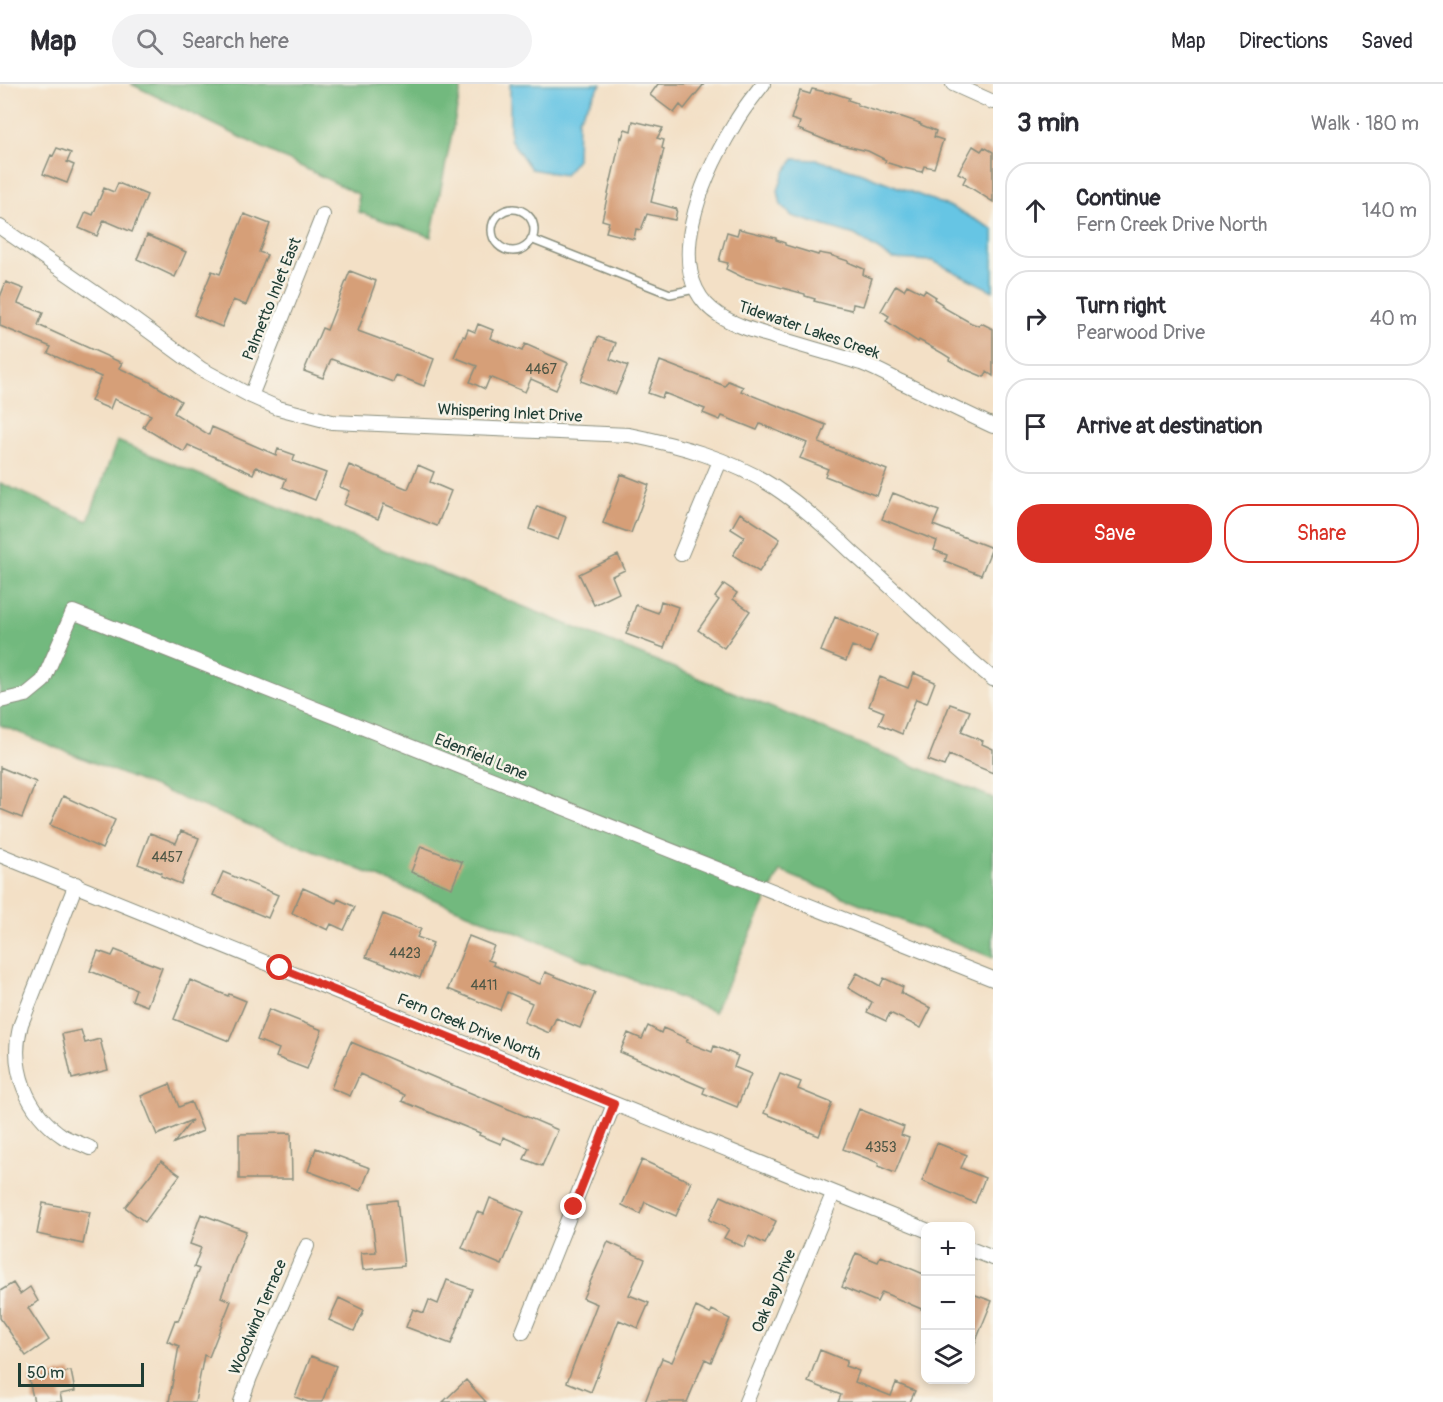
<!DOCTYPE html>
<html lang="en">
<head>
<meta charset="utf-8">
<style>
	:root { --surface:#fff; --page:#f2f2f3; --text:#2b2b33; --muted:#7c7c81; --line:#e1e1e2; --accent:#d93025 }
	body { margin:0; font-family:Pangolin,sans-serif; background:var(--page); color:var(--text) }
	.controls { position:absolute; right:18px; bottom:18px; display:grid; overflow:hidden; border-radius:12px; box-shadow:0 3px 9px #0003 }
	.controls button { width:54px; height:54px; display:grid; place-items:center; padding:0; border:0; border-bottom:2px solid var(--line); background:var(--surface); color:var(--text); font:30px sans-serif }
	.scale { position:absolute; left:18px; bottom:15px; width:126px; box-sizing:border-box; padding-left:6px; border:3px solid #1f3d34; border-top:0; font-size:16px; line-height:21px; white-space:nowrap; color:#1f3d34; -webkit-text-stroke:4px #f7f3e8; paint-order:stroke }
	.stop { position:absolute; width:18px; height:18px; margin:-14px; border:4px solid #d93025; border-radius:50%; background:#fff }
	.stop.end { background:#d93025; border-color:#fff; box-shadow:0 2px 6px #0008 }
	.list { margin:0; padding:0; list-style:none }
	h2 { display:flex; justify-content:space-between; align-items:center; height:78px; margin:0; padding:0 24px; font-size:26px }
	h2 small { font-size:20px; font-weight:400; color:var(--muted) }
	.list li { display:grid; grid-template-columns:39px 1fr auto; gap:18px; align-items:center; box-sizing:border-box; height:96px; margin:0 12px 12px; padding:0 12px; border:2px solid var(--line); border-radius:24px }
	.list b { display:block; font-size:22px; white-space:nowrap }
	.list p { margin:0; font-size:20px; white-space:nowrap; color:var(--muted) }
	.list em { font-size:20px; font-style:normal; color:var(--muted) }
	.actions { display:flex; gap:12px; padding:18px 24px }
	.actions a { flex:1; padding:14px 0; border:2px solid var(--accent); border-radius:24px; text-align:center; font-size:21px; color:var(--accent) }
	.actions .main { background:var(--accent); color:#fff }
	.icon { flex:none; width:33px; height:33px; fill:none; stroke:currentColor; stroke-width:2; stroke-linecap:round; stroke-linejoin:round }
	.map { position:relative; flex:none; width:993px; height:1318px; overflow:hidden }
	header { display:flex; align-items:center; gap:36px; box-sizing:border-box; height:84px; padding:0 30px; background:var(--surface); border-bottom:2px solid var(--line) }
	header strong { font-size:28px }
	nav { display:flex; gap:33px; margin-inline-start:auto; font-size:21px }
	.search { width:420px; height:54px; background:var(--page); display:flex; align-items:center; gap:15px; box-sizing:border-box; padding:0 21px; border-radius:33px; color:var(--muted); font-size:22px }
	main { display:flex }
	aside { flex:1; background:var(--surface) }
	.map>svg:first-child { display:block }
</style>
</head>
<body>
<header>
<strong>Map</strong>
<div class="search"><svg class="icon" aria-label="search" viewBox="0 0 24 24"><circle cx="10" cy="10" r="6"/><path d="M15 15l6 6"/></svg>Search here</div>
<nav><a>Map</a><a>Directions</a><a>Saved</a></nav>
</header>
<main>
<div class="map">
<svg width="993" height="1318" viewBox="0 0 993 1318">
	<rect width="100%" height="100%" fill="#f7f3e8"/>
	<filter id="ink" filterUnits="userSpaceOnUse"><feTurbulence type="fractalNoise" baseFrequency=".0167" numOctaves="2"/><feDisplacementMap in="SourceGraphic" scale="12" xChannelSelector="R" yChannelSelector="G"/><feConvolveMatrix kernelMatrix="1 2 1 2 8 2 1 2 1" color-interpolation-filters="sRGB"/></filter>
	<filter id="wash" filterUnits="userSpaceOnUse"><feTurbulence type="fractalNoise" baseFrequency=".008" numOctaves="4" result="noise"/><feDisplacementMap in="SourceGraphic" scale="24" xChannelSelector="R" yChannelSelector="G"/><feGaussianBlur stdDeviation="1.35" result="paint"/><feColorMatrix in="noise" values="0 0 0 0 0 0 0 0 0 0 0 0 0 0 0 0 0 1.4 0 .05"/><feComposite in="paint" operator="in"/></filter>
	<g filter="url(#wash)">
		<rect width="100%" height="100%" fill="#f3e0c6"/>
		<path fill="#72b97e" stroke="#487b59" stroke-width="1.5" d="M131 0H462L431 153 359 128 358 110Z
			M117 357 993 714V874L780 787 714 928 0 641V399L88 437Z"/>
		<path fill="#66c5e4" stroke="#42818c" stroke-width="1.5" d="M510 0H601L578 35 577 75 564 91 531 85 510 55Z
			M794 75 818 76 859 88 953 124 993 145V207L933 177 892 175 855 151 792 132 781 121 778 107 784 89Z"/>
		<g id="blocks">
			<path fill="#d69f78" d="M658 0H704L684 25 680 21 674 29 650 11Z
				M812 5 830 9V8L849 14 848 16 857 19V21L891 32V31L902 33 920 39 919 40 936 47 934 53 943 56 934 84 924 82 922 88 904 84 885 78 886 76 868 67 833 59 798 45 800 38 791 35 800 7 810 10Z
				M633 37 663 44 657 54 664 56 662 64 664 65 651 118 677 125 675 136 647 130 641 146 636 145 634 155 606 148 609 138 602 136 621 53 622 54 625 45 631 47Z
				M973 62 981 67 984 63 993 68V118L963 99 966 93 958 89Z
				M57 64 71 69 67 78 74 81 67 99 43 90 51 71 53 72Z
				M118 99 147 111 132 148 104 136 97 152 79 144 86 128 93 131 104 104 114 108Z
				M244 130 270 140 259 168 267 171 246 221 233 216 222 243 194 231 212 187 220 190Z
				M739 145 776 154V156L785 159V161L818 171 819 169 830 171 848 177V178L864 185 863 191 872 194 863 222 853 220 852 226 833 222 814 217 815 215 805 212V210L742 193 726 185 728 179 719 177 727 148 737 151Z
				M147 151 186 168 175 193 137 175Z
				M350 187 376 197 358 247 434 275 424 302 396 291 393 298 331 275 323 294 304 287 322 244 327 246Z
				M6 198 24 205 18 219 43 229 38 241 122 279 119 284 150 298 181 317 174 329 209 351 212 343 276 371 278 365 295 371 293 377 326 389 315 416 283 403 286 395 256 383 253 390 188 361 184 368 143 343 151 331 114 315 110 325 91 317 101 293 48 269 51 263 0 242V213Z
				M896 201 904 206 907 201 923 209 925 206 936 213 934 215 942 220 941 222 971 239 979 242 981 239 993 245V292L987 288 984 293 967 286 949 276 950 274 942 269 919 256 918 258 886 237 889 232 881 227Z
				M478 240 493 246 490 254 522 267 525 260 568 279 556 306 531 295 525 308 490 293 485 305 470 298 477 282 454 273 463 252 465 253 468 245 475 248Z
				M598 253 616 259 610 275 628 282 616 310 581 297Z
				M660 277 725 302 728 297 743 303 741 307 826 341 819 359 887 386 877 412 825 392 828 385 800 374 807 359 760 340 757 346 722 332 720 336 703 329 705 325 664 309 662 314 648 309Z
				M349 381 408 405 418 381 434 388 430 398 451 407 437 442 384 420 378 435 344 421 350 407 340 403Z
				M621 390 649 401 631 449 603 439Z
				M893 409 939 427 933 441 992 464 981 491 945 477 947 471 934 466 937 457 882 435Z
				M537 422 566 433 558 456 529 445Z
				M740 429 780 455 759 488 733 471 744 453 731 445Z
				M618 471 625 486 612 492 619 509 594 521 579 490Z
				M724 500 737 509 733 515 750 527 724 564 698 546 719 516 715 513Z
				M661 517 678 523 664 564 626 550 636 521 658 529Z
				M835 533 877 551 870 569 852 562 846 577 821 567Z
				M914 589 935 598 927 619 916 615 902 650 879 640 884 628 869 622 880 593 908 604Z
				M950 620 970 627 961 648 983 657 982 660 993 665V689L949 671 944 682 928 676Z
				M0 683 36 698 22 734 0 725Z
				M63 712 115 736 102 765 50 741Z
				M181 747 199 754 181 800 161 792 162 789 138 780 150 749 176 759Z
				M421 762 462 778 452 804 411 788Z
				M223 788 278 811 268 834 213 811Z
				M303 804 336 819 338 815 355 823 344 846 331 840 328 846 292 829Z
				M383 830 421 845 417 853 433 859 420 894 366 873Z
				M469 852 494 862 488 876 494 878 493 881 540 900 545 888 595 909 580 944 556 934 549 949 524 938 532 919 507 908 500 926 448 905Z
				M115 866 162 884 147 922 132 916 136 905 90 887 98 867 112 872Z
				M857 889 880 902 884 894 903 903 901 909 931 924 921 944 890 929 886 937 867 928 872 918 848 904Z
				M190 896 228 912 229 910 246 917 229 957 174 935Z
				M269 925 322 946 307 985 276 973 279 965 257 956Z
				M648 942 661 949 663 944 688 955 686 958 712 968 714 962 738 972 734 983 751 990 737 1023 703 1009 705 1004 620 968 628 949 642 955Z
				M81 946 85 959 100 955 108 986 72 995 62 950Z
				M351 958 558 1046 542 1082 524 1075 529 1064 503 1053 501 1060 479 1051 480 1049 402 1017 405 1011 360 990 350 1012 331 1004Z
				M780 990 801 998 798 1005 832 1019 819 1052 764 1029Z
				M170 1000 179 1023 191 1018 203 1047 174 1059 192 1036 157 1051 141 1012Z
				M859 1025 904 1043 901 1051 909 1054 895 1089 878 1082 879 1079 843 1065Z
				M291 1049 292 1095H239V1050Z
				M937 1059 967 1071 961 1084 985 1094 975 1119 922 1097Z
				M316 1064 370 1084 361 1107 308 1087Z
				M642 1076 691 1098 676 1132 645 1118 640 1130 622 1121Z
				M161 1077 180 1091 145 1138 125 1123Z
				M721 1112 776 1137 765 1160 749 1152 744 1163 724 1154 729 1145 709 1136Z
				M490 1114 524 1128 502 1181 462 1164 477 1128 484 1130Z
				M397 1116 404 1182 363 1186 361 1169 376 1168 370 1119Z
				M43 1119 90 1128 83 1160 37 1150Z
				M201 1130 246 1147 221 1213 231 1217 209 1273 204 1271 195 1318H169L179 1262 167 1257 175 1236 178 1237 199 1185 194 1183 201 1164 190 1160Z
				M608 1158 645 1175 629 1211 649 1219 638 1244 619 1236 591 1308 567 1298 597 1220 583 1214Z
				M856 1169 878 1178 881 1172 926 1191V1227L882 1208 877 1218 842 1203Z
				M447 1196 472 1205 451 1260 406 1243 413 1225 424 1229 429 1216 438 1220Z
				M13 1199 20 1210 30 1203 38 1217 28 1224 49 1256 26 1272 0 1234V1207Z
				M970 1209 992 1217 971 1269H970Z
				M339 1214 364 1226 354 1247 329 1236Z
				M696 1223 710 1230 712 1226 730 1235 711 1278 705 1275 687 1318H645L662 1274 672 1278Z
				M820 1266 847 1277 845 1282 859 1287 855 1298 891 1312 896 1299 915 1307 910 1318H838L841 1311 808 1298Z
				M311 1272 336 1282 322 1318H308L295 1313Z
				M71 1287 75 1307 60 1310 62 1318H34L29 1296Z
				M466 1296 486 1318H443Z"/>
		</g>
	</g>
	<g filter="url(#ink)">
		<use href="#blocks" fill-opacity="0" stroke="#898e7d" stroke-width="1.5"/>
		<g fill="none" stroke-linecap="round" stroke-linejoin="round">
			<g stroke="#898e7d" stroke-width="10">
				<path id="service" d="M492 146a21 21 0 1 1 42 0a21 21 0 1 1-42 0Z
					M531 155 670 210 695 205"/>
			</g>
			<g stroke="#898e7d" stroke-width="16">
				<path id="minor" d="M763 0C753 13 742 26 734 41 705 88 657 191 719 231 736 242 755 247 774 253 803 262 833 270 861 279 875 284 889 292 903 299 933 313 963 328 993 342
					M953 0 993 18
					M0 143 130 233 201 285 251 312 278 324 332 338 629 351C679 361 731 375 774 403 803 422 829 446 854 470 901 511 945 555 993 595
					M251 312 323 131
					M681 470 720 377
					M0 617 26 611 43 597 73 528 993 895
					M0 771 926 1146
					M76 800 21 940C9 983 26 1028 64 1053 72 1057 82 1060 90 1064
					M970 1165 993 1174
					M523 1248 614 1020
					M241 1318 250 1293 307 1162
					M746 1318 833 1110"/>
			</g>
			<use href="#service" stroke="#fff" stroke-width="7"/>
			<use href="#minor" stroke="#fff" stroke-width="14"/>
		</g>
	</g>
	<g fill="none" stroke-linecap="round" stroke-linejoin="round" filter="url(#ink)">
		<path stroke="#d93025" stroke-width="8" d="M280 884 614 1020 574 1123"/>
	</g>
	<g text-anchor="middle" dominant-baseline="central" stroke-width="5" stroke-linejoin="round" paint-order="stroke">
		<g font-size="14" fill="#4d5645">
			<text x="541" y="285">4467</text>
			<text x="167" y="773">4457</text>
			<text x="405" y="869">4423</text>
			<text x="484" y="901">4411</text>
			<text x="881" y="1063">4353</text>
		</g>
		<g font-size="16" fill="#1f3d34" stroke="#f7f3e8">
			<text transform="translate(272 215) rotate(-68)">Palmetto Inlet East</text>
			<text transform="translate(809 246) rotate(19)">Tidewater Lakes Creek</text>
			<text transform="translate(510 329) rotate(3)">Whispering Inlet Drive</text>
			<text transform="translate(481 673) rotate(22)">Edenfield Lane</text>
			<text transform="translate(469 943) rotate(22)">Fern Creek Drive North</text>
			<text transform="translate(774 1207) rotate(-67)">Oak Bay Drive</text>
			<text transform="translate(258 1233) rotate(-67)">Woodwind Terrace</text>
		</g>
	</g>
</svg>
<div class="controls">
<button>+</button>
<button>−</button>
<button><svg class="icon" aria-label="layers" viewBox="0 0 24 24"><path d="M12 4l9 5-9 5-9-5zM3 14l9 5 9-5"/></svg></button>
</div>
<div class="scale">50 m</div>
<div class="stop" style="left:280px;top:884px"></div>
<div class="stop end" style="left:574px;top:1123px"></div>
</div>
<aside>
<h2>3 min<small>Walk · 180 m</small></h2>
<ul class="list">
<li><svg class="icon" aria-label="ahead" viewBox="0 0 24 24"><path d="M12 20V5M6 11l6-6 6 6"/></svg><div><b>Continue</b><p>Fern Creek Drive North</p></div><em>140 m</em></li>
<li><svg class="icon" aria-label="right" viewBox="0 0 24 24"><path d="M7 20v-9h11M14 6l5 5-5 5"/></svg><div><b>Turn right</b><p>Pearwood Drive</p></div><em>40 m</em></li>
<li><svg class="icon" aria-label="arrive" viewBox="0 0 24 24"><path d="M6 21V4h12l-3 4 3 4H6"/></svg><div><b>Arrive at destination</b></div></li>
</ul>
<div class="actions"><a class="main">Save</a><a>Share</a></div>
</aside>
</main>
</body>
</html>
